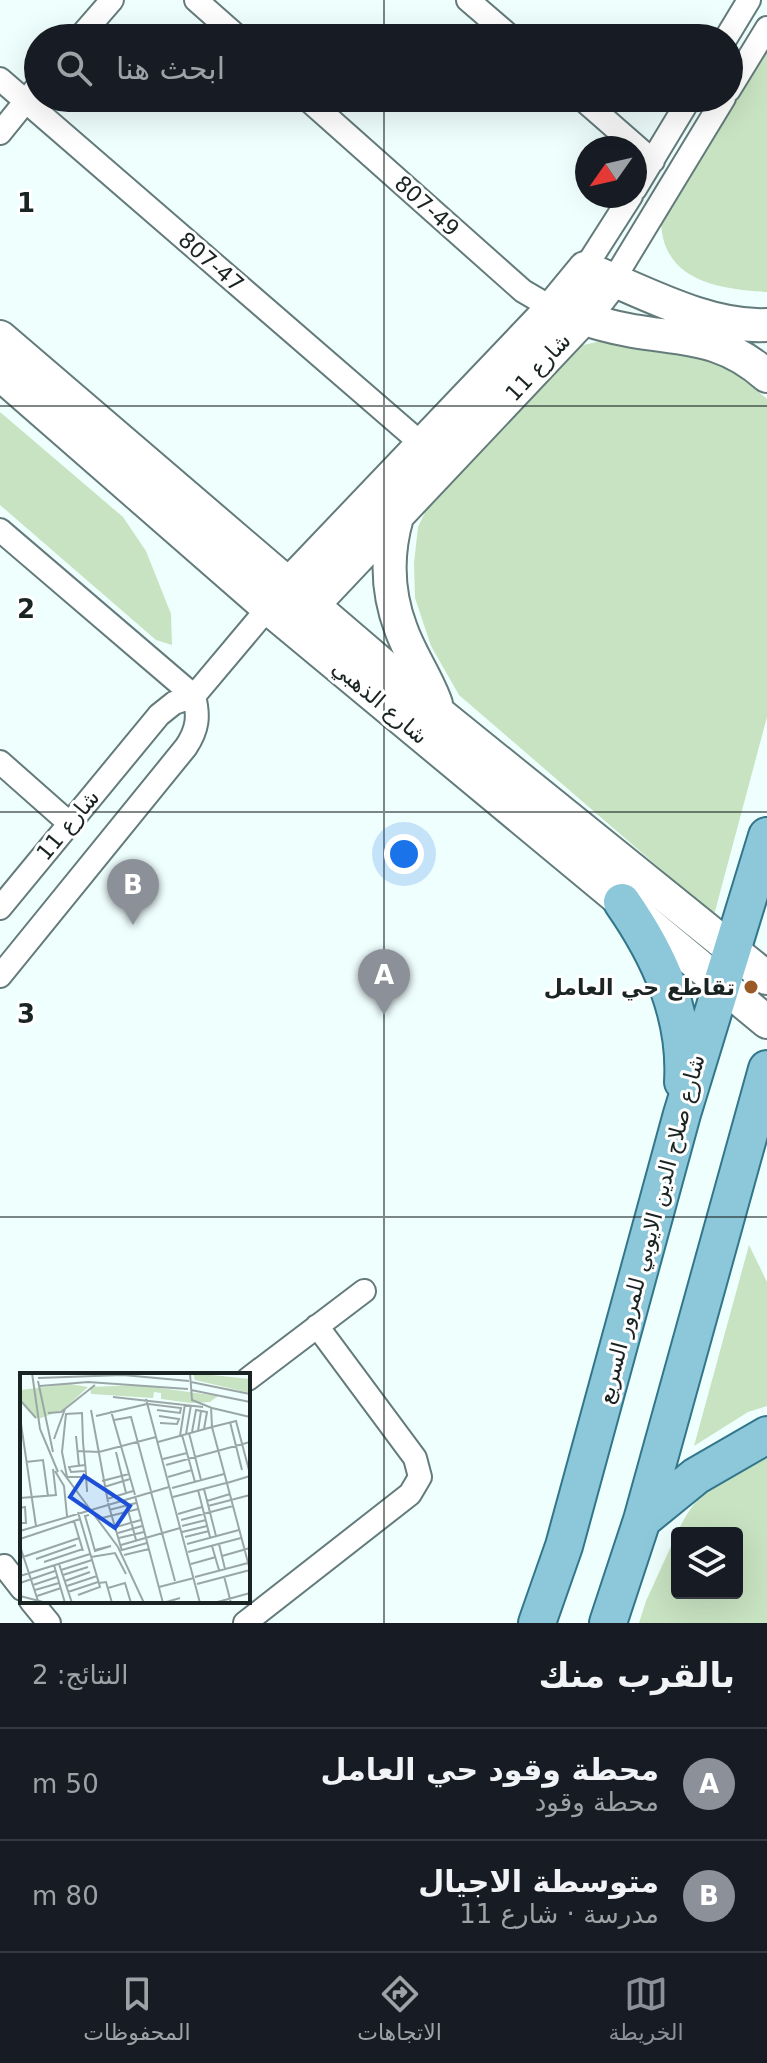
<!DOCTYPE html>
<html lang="ar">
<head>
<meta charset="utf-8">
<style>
	:root { --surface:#171b24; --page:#20242c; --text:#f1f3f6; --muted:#9ea1a6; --line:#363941; --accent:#8c9099 }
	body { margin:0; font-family:"DejaVu Sans","Noto Sans Arabic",sans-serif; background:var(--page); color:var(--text); direction:rtl }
	.controls { position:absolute; right:24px; bottom:24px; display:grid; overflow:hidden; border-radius:8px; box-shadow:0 8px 32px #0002 }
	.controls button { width:72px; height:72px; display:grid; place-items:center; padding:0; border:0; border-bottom:2px solid var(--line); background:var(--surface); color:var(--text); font:40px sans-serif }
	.compass { position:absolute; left:575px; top:136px; width:72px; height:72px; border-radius:50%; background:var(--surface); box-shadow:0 8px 32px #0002; rotate:236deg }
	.you { position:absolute; left:404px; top:854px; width:28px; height:28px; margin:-20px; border:6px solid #fff; border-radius:50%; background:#1a73e8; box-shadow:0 0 0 12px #1a73e833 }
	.badge { display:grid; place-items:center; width:52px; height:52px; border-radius:50%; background:var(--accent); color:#fff; font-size:26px; font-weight:700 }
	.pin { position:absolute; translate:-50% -66px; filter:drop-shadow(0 2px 4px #0008) }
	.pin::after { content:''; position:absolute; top:42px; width:28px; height:24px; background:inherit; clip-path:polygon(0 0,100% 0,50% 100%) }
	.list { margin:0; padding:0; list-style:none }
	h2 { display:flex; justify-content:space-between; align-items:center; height:104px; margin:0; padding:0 32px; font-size:34px }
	h2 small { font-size:26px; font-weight:400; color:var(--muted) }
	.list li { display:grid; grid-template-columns:52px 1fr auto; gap:24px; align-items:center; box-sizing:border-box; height:112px; padding:0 32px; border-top:2px solid var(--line) }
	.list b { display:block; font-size:30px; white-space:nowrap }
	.list p { margin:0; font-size:26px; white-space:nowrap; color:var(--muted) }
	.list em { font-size:26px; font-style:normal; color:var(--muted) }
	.icon { flex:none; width:44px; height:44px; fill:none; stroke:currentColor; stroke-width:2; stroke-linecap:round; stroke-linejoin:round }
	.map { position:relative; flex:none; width:767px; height:1623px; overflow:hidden; direction:ltr }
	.search { position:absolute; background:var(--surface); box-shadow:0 8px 32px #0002; left:24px; right:24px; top:24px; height:88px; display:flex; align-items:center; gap:20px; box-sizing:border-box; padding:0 28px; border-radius:44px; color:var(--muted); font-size:30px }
	.sheet { height:328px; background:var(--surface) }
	nav { display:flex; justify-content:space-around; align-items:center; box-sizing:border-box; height:112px; border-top:2px solid var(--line); background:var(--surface); font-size:22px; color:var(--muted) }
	nav a { display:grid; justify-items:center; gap:4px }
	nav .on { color:var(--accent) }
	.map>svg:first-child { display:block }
</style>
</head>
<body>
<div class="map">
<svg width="767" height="1623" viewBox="0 0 767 1623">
	<rect width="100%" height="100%" fill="#effffe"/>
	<path fill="#c8e3c1" d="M767 50V292C716 289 660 280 661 217Z
		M610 339 718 358 767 399V717L714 915 459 695 431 646 415 598 414 563 418 527 437 487 579 346Z
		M0 412 123 517 146 551 171 614 172 645 156 640 0 505Z
		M749 1245 767 1282V1406L748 1412 694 1446Z
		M767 1448V1623H639L646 1601 677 1533V1593H737V1533H677C698 1487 726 1474 767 1448Z"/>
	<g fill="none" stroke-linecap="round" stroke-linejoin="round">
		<g stroke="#647b7b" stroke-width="26">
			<path id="street" d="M196 0 239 38
				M468 0 512 38
				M79 38 112 0
				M726 38 749 0
				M0 79 423 445
				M729 90 767 28
				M306 98 523 291 552 308
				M581 98 653 161
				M0 133 38 86
				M635 189 690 98
				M585 268 631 196
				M614 279 724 98
				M0 530 194 696C199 716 198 729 186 747L0 976
				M0 762 69 823
				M0 908 159 715 174 703 194 696 268 608
				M248 1379 364 1291
				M4 1566 22 1589
				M31 1601 49 1623
				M245 1623 410 1494 420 1477 415 1458 317 1326"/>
		</g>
		<g stroke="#647b7b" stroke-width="36">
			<path id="secondary" d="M567 313C589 321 610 327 633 331 687 340 723 337 767 376
				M0 337 440 714 767 978
				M0 374 268 608 767 1022
				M397 517C386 555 387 592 401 629 410 655 427 678 436 704
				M288 585 552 308 585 268C640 290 707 328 767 325
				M313 605 583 319 614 279"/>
		</g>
		<g stroke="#32768a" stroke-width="40">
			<path id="primary" d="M622 902C659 955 687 1015 683 1082
				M642 1520 696 1476 767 1435
				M537 1623 564 1546 682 1114 767 836
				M608 1623 642 1520 767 1069"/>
		</g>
		<use href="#street" stroke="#fff" stroke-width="22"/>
		<use href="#secondary" stroke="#fff" stroke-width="32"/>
		<use href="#primary" stroke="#8cc7da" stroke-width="36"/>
	</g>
	<path fill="none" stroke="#1a2423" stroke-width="2" stroke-opacity="0.55" d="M384 0V38M384 98V1623M0 406H767M0 812H767M0 1217H767"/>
	<circle fill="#9b5a25" stroke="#fff" stroke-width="3" cx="751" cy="987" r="8"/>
	<g text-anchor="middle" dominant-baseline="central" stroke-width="6" stroke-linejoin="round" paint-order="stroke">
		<g font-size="22" fill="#1a2423" stroke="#fff">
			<text transform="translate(427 206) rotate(42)">807-49</text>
			<text transform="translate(211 262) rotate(41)">807-47</text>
			<text transform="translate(538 367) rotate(-47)">شارع 11</text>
			<text transform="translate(380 702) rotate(40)">شارع الذهبي</text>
			<text transform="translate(68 825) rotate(-50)">شارع 11</text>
			<text transform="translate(651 1229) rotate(-75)">شارع صلاح الدين الايوبي للمرور السريع</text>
		</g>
		<g font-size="22" font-weight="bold" fill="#1a2423" stroke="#fff" text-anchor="end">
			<text x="735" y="987">تقاطع حي العامل</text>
		</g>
	</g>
	<g transform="translate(20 1373)">
		<rect width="230" height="230" fill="#effffe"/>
		<path d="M173 0 230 6V20L175 7ZM50 11 68 14 43 37 18 46 0 26V17ZM118 12 198 23 190 29 171 30 141 26V20L134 19 133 25 71 21 70 14Z" fill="#c8e3c1"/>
		<path fill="none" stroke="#9aa7a6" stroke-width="2" d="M12 0 20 56 38 99M170 0 172 27 192 35M18 5 103 2 169 8M18 8 33 79M171 9 230 21M20 13 68 9 168 16M171 17 230 29M93 24 183 34M126 26 180 230M0 27 16 45M128 31 161 35 160 40 137 37M192 35 230 44M71 37 88 129M91 38 115 122M28 40 41 39 75 12M76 43 127 31M139 43 159 46 157 51 140 50M0 44 16 153M94 47 111 44 131 118M210 49 222 97M192 54 216 48 230 101M178 58 181 38 187 39 184 56M172 59 176 37 181 38M169 60 181 107M166 61 171 32M162 62 175 109M56 63 59 93M160 63 165 31M34 66 45 36M138 69 192 54M58 78 79 79 136 64M96 79 106 120M143 86 167 80M6 89 23 87 28 123M65 92 49 94 51 99 65 98M146 92 230 69M41 97 98 174 124 230M35 98 44 113 47 143M66 104H47L42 79 46 41 62 40 63 69 66 100V104L67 117V119M148 104 172 97M82 108 109 101M207 110 230 103M84 114 110 106M152 115 204 101M184 116 196 163M178 117 190 164M131 119 155 208M115 123 143 230 160 225M153 124 206 110M0 125 36 122 33 96M87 126 113 118M105 126 116 167M187 128 210 121M88 130 102 178M188 133 230 122M0 135 5 134 6 150H0M89 137 116 130M158 141 182 134M69 142 65 143 70 160 75 178 91 173 75 177M78 146 118 136M161 147 213 133M54 148 63 178M162 153 186 147M96 154 121 147M0 158 149 114M162 159 187 153M98 160 122 153M165 164 189 158M99 165 124 159M0 166 60 146M167 171 219 157M199 171 205 196M101 172 160 155M0 173 18 228M192 173 199 197M102 177 127 170M168 179 221 165M104 182 129 176M202 183 230 175M71 184 95 180 106 201M0 185 59 165M16 186 56 172M24 189 63 176M39 191 52 230M171 191 196 184M34 192 45 230M41 197 72 187M43 202 68 194M0 203 70 181M204 203 211 230M175 204 228 190M45 208 70 199M0 210 35 198M79 210 86 209 92 230M177 211 230 197 192 54 191 34M13 212 37 204M47 213 77 203M139 214 174 205M88 215 105 210 111 230M15 217 39 210M48 219 78 209M58 222 80 214 58 139M0 223 27 230M17 223 41 215M194 230 230 220"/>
		<path fill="#1d4ed8" fill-opacity="0.15" stroke="#1d4ed8" stroke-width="4" d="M64 103 110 133 95 155 50 124Z"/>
		<rect width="230" height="230" fill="none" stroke="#1a2423" stroke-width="4"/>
	</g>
	<g font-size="26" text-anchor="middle" font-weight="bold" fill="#1a2423" stroke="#fff" stroke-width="6" stroke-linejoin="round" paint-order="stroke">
		<text x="26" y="212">1</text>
		<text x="26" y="618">2</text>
		<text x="26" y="1023">3</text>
	</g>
</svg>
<div class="controls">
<button><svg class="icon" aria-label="layers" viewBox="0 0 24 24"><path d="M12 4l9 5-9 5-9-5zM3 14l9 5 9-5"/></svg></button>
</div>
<svg class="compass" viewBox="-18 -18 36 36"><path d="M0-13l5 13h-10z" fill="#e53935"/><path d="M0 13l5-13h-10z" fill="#9ea1a6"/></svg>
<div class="you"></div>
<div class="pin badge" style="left:384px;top:1015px">A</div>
<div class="pin badge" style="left:133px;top:925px">B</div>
<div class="search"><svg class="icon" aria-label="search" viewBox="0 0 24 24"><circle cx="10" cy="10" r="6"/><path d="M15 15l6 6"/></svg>ابحث هنا</div>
</div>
<section class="sheet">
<h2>بالقرب منك<small>النتائج: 2</small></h2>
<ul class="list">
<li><span class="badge">A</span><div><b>محطة وقود حي العامل</b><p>محطة وقود</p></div><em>50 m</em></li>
<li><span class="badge">B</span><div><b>متوسطة الاجيال</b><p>مدرسة · شارع 11</p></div><em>80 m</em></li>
</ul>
</section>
<nav>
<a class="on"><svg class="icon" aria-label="map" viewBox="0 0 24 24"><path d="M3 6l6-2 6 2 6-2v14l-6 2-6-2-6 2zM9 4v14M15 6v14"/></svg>الخريطة</a>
<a><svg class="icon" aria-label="directions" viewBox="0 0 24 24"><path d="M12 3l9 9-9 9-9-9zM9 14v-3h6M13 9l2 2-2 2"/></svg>الاتجاهات</a>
<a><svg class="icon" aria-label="saved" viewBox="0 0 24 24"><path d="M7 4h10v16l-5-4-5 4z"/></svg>المحفوظات</a>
</nav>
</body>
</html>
